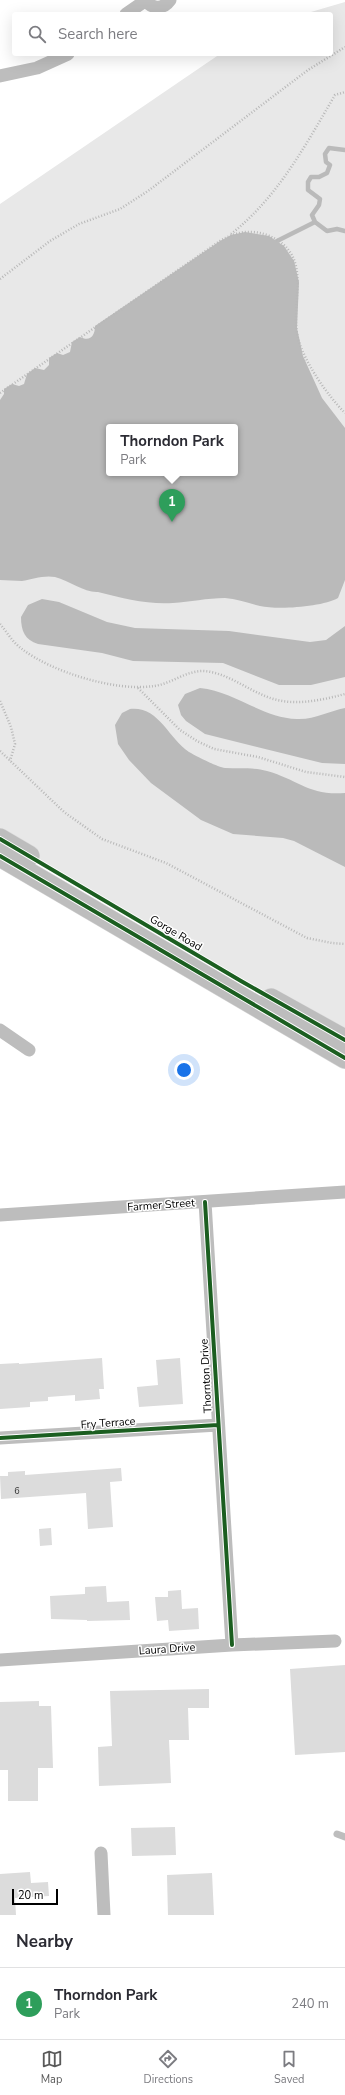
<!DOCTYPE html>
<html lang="en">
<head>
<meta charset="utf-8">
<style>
	:root { --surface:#fff; --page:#f2f2f3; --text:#2b2b33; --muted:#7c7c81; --line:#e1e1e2; --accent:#595959 }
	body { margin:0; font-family:"Nunito Sans",sans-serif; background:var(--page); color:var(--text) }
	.scale { position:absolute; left:12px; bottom:10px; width:46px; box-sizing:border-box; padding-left:4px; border:2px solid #000; border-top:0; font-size:11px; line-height:14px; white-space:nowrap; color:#000; -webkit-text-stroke:3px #fff; paint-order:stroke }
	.you { position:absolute; left:184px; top:1070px; width:14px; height:14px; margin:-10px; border:3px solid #fff; border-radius:50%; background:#1a73e8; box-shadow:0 0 0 6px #1a73e833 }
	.badge { display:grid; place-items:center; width:26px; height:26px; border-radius:50%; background:var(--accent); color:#fff; font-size:13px; font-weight:700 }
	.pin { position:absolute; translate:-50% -33px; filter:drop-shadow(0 1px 2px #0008) }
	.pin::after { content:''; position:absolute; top:21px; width:14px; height:12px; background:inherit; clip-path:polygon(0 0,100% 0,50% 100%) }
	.popup { position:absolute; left:106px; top:424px; width:132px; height:52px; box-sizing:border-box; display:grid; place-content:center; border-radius:4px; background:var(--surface); filter:drop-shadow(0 1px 3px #0005); font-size:13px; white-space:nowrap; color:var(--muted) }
	.popup b { font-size:15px; color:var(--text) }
	.popup::after { content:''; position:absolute; left:50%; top:100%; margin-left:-8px; border:8px solid transparent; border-top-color:var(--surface) }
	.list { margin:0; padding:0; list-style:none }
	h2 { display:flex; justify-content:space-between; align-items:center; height:52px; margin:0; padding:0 16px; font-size:17px }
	h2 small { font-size:13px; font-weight:400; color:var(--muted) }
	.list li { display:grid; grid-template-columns:26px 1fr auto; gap:12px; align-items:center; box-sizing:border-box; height:72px; padding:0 16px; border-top:1px solid var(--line) }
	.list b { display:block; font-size:15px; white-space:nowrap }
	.list p { margin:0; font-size:13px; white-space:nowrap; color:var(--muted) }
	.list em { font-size:13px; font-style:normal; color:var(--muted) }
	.icon { flex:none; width:22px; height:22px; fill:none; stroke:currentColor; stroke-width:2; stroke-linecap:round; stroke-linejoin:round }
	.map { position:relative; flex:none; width:345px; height:1915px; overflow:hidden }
	.search { position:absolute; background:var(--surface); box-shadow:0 4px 16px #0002; left:12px; right:12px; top:12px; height:44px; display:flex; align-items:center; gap:10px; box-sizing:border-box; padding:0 14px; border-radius:4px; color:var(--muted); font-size:15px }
	.sheet { height:124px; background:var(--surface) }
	nav { display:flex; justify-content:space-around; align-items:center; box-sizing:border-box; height:56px; border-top:1px solid var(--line); background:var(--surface); font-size:11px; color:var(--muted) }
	nav a { display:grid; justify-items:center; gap:2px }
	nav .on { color:var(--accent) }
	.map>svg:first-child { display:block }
</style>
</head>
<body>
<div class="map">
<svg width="345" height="1915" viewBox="0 0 345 1915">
	<rect width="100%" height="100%" fill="#fff"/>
	<path fill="#e8e8e8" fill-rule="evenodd" d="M345 2V1040L241 981 0 839V204L220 54H331V14H304ZM109 427H235V473H109Z"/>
	<path fill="#bababa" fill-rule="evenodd" d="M245 232 269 236 284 246 294 261 299 282 297 328 303 356 322 398 345 428V580L338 598C322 607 278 610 260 606 248 603 237 599 225 598 207 598 190 602 173 603 149 605 122 598 98 592 85 593 70 581 55 577 44 575 32 579 22 581 14 581 7 580 0 580V400L4 394V389L12 384 19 386 24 384 27 374 35 368 44 370 49 365V358L57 353 63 355 70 352 72 342 80 337C90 342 95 336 95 326L220 241 231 235ZM109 427H235V473H109Z
		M42 599 59 602 107 622 135 628 229 631 310 642 326 640 345 626V677L311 685H279L223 663 133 661 102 653 38 644C25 640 21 631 21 617L28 605Z
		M200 688C234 691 262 718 297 719 314 720 329 711 345 708V764L322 763 205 734 186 721 181 715 178 705 185 694Z
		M130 709C159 706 168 738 189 752 196 756 217 767 225 768 240 769 252 767 267 771 299 780 309 796 345 793V867L294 841 283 838 233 834 201 820 151 783 129 760 118 744 115 725 122 713Z"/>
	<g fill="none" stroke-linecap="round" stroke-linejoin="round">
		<path stroke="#bababa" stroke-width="4.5" d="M315 222 312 215 319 205 320 199 308 190V182L311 177H319L327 173 330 165 326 162 325 154 329 148 345 150
			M277 241 315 222 327 231 337 229 345 231"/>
	</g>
	<path fill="#dcdcdc" d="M102 1358 104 1389H99L100 1399 75 1401V1395L48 1397V1401L30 1402V1407L0 1409V1364L19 1363V1364Z
		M180 1358 183 1404 139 1407 137 1387 158 1385 156 1360Z
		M121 1468 122 1481 110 1482 113 1527 88 1529 86 1493 1 1499 0 1476H8V1472L25 1471V1475Z
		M51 1528 52 1545 40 1546 39 1529Z
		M106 1586 107 1602 129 1601 130 1620 87 1621V1620L51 1619 50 1596 85 1594V1587Z
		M181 1590 182 1609 198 1608 199 1629 169 1631 168 1620 157 1621 155 1597H168V1591Z
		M345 1665V1752L295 1755 290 1669Z
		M209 1689V1708H188L189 1740H169L171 1783 99 1786 98 1747 112 1746 110 1691Z
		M39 1701V1706H51L53 1768H38V1801H8V1770H0V1702Z
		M175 1827 176 1855 132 1856 131 1828Z
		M30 1872 31 1883 48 1882 49 1896 15 1898 16 1915H0V1874Z
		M212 1873 214 1915H168L167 1875Z"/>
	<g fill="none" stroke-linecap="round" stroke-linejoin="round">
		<g stroke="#dbdbdb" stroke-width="22">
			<path id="primary" d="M0 839 29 856
				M0 856 345 1058
				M271 999 345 1040"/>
		</g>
		<path stroke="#b8b8b8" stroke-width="2.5" stroke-dasharray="1 2" stroke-linecap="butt" d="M231 234C278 197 305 146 335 95L345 92
			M0 279 50 241 79 224 120 209 148 191 308 70 345 47
			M0 393 220 241C235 232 250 229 267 235 316 254 289 302 298 338 304 362 328 396 345 413
			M0 624C7 632 13 643 22 649 52 672 116 692 154 686 171 684 185 671 203 671 225 672 245 688 265 696 290 707 319 701 345 694
			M138 688 180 730 197 741 214 749 258 757 306 772 345 777
			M0 701 11 727 15 744 10 761
			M0 751 64 812 102 839 166 863 307 938 332 943 345 944"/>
		<path stroke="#bdbdbd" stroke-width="7" d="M337 1834 345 1837"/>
		<path stroke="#bdbdbd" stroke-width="13" d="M145 0C152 9 163 10 170 0
			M126 14 145 1
			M0 76 37 68 68 54
			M0 1030 29 1050
			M205 1202 232 1645
			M0 1215 345 1192
			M0 1438 218 1425
			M0 1660 232 1645 335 1641
			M101 1853 104 1915"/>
		<use href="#primary" stroke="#bdbdbd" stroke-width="21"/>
		<g stroke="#fff" stroke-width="6">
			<path id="cycleway" d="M0 839 241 981 345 1040
				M0 856 345 1058
				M205 1202 232 1645
				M0 1438 218 1425"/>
		</g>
		<use href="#cycleway" stroke="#1b5e20" stroke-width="4"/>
	</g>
	<g text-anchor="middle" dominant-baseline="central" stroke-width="3" stroke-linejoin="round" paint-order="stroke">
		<g font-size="9" fill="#373737">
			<text x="17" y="1491">6</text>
		</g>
		<g font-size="11" fill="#000" stroke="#fff">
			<text transform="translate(176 933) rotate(31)">Gorge Road</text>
			<text transform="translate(161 1205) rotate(-4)">Farmer Street</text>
			<text transform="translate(206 1376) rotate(-93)">Thornton Drive</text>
			<text transform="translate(108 1423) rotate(-4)">Fry Terrace</text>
			<text transform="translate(167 1649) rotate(-4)">Laura Drive</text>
		</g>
	</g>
</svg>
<div class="scale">20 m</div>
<div class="you"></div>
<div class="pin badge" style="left:172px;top:522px;background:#2e9e5b">1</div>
<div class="popup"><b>Thorndon Park</b>Park</div>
<div class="search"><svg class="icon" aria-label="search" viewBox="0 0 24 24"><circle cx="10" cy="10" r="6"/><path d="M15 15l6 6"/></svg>Search here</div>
</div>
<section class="sheet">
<h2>Nearby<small></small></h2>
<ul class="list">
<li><span class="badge" style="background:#2e9e5b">1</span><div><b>Thorndon Park</b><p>Park</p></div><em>240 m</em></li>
</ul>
</section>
<nav>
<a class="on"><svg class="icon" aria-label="map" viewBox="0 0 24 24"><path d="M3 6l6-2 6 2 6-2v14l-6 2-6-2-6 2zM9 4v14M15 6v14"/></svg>Map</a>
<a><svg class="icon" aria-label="directions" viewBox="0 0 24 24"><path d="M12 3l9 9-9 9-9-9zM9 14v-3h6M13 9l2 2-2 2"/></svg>Directions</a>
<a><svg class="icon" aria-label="saved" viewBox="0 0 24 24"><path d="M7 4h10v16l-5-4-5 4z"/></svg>Saved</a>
</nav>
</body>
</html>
